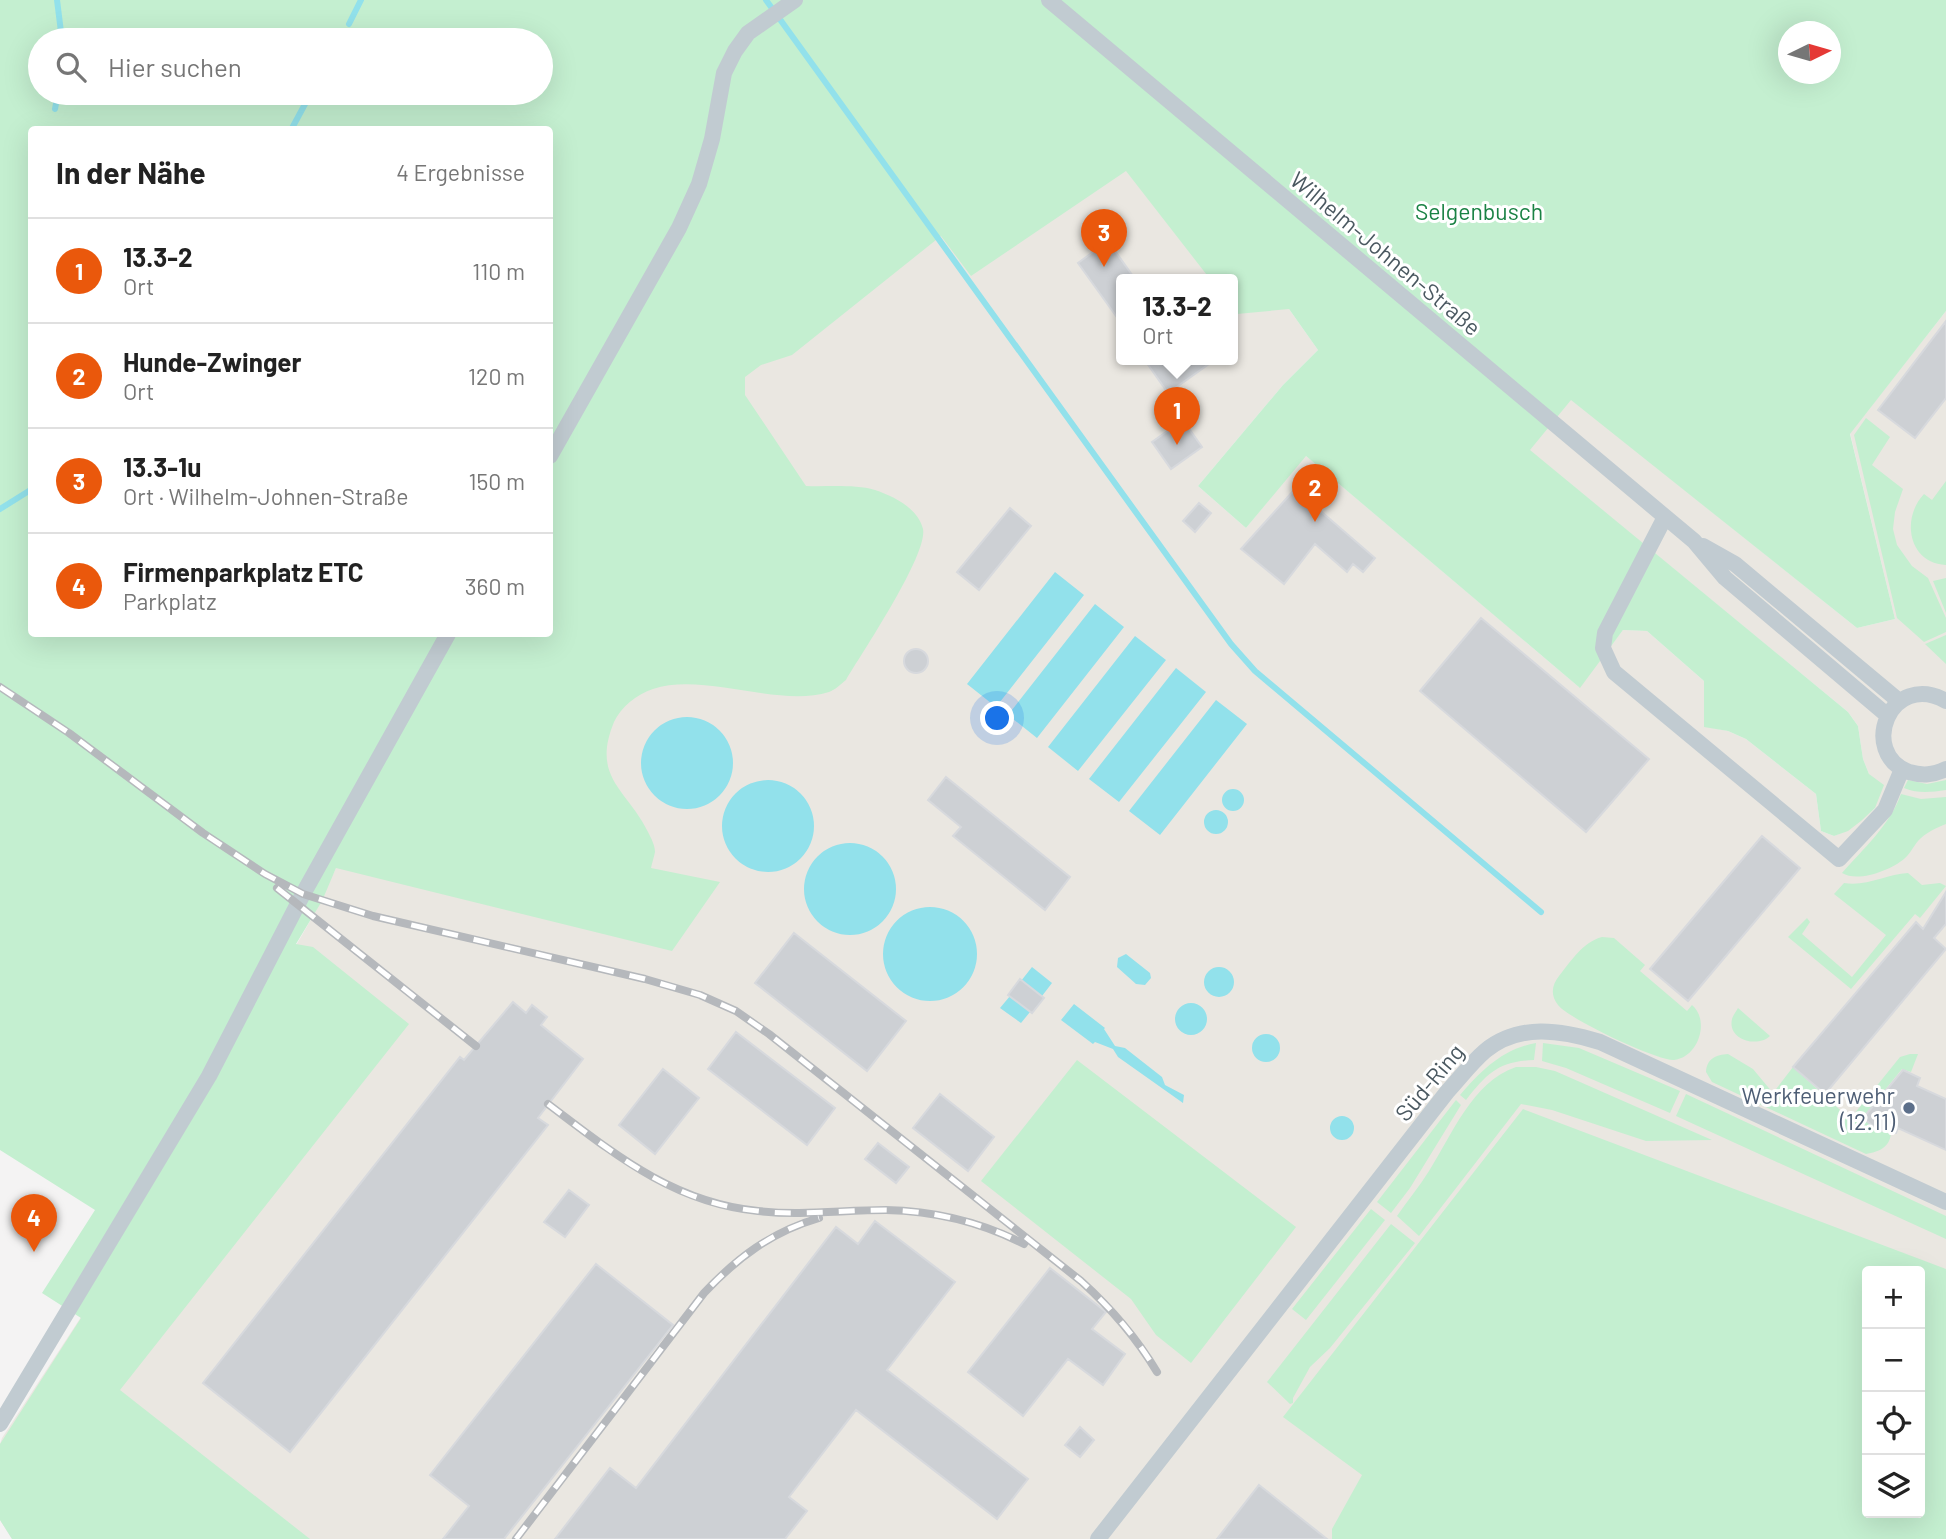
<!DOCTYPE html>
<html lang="de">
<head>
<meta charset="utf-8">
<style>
	:root { --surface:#fff; --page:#f6f6f6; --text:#222; --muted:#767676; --line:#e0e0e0; --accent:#ea580c }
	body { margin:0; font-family:Barlow,sans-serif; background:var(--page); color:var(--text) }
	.controls { position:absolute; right:21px; bottom:21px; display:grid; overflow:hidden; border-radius:7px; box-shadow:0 7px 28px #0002 }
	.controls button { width:63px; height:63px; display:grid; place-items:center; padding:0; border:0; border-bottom:2px solid var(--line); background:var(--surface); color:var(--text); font:35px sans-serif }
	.compass { position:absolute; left:1778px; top:21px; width:63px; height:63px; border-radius:50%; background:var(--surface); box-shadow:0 7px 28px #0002; rotate:85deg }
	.you { position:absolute; left:998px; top:719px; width:24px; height:24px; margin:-18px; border:5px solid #fff; border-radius:50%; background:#1a73e8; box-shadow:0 0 0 10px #1a73e833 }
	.badge { display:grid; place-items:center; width:46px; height:46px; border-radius:50%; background:var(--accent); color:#fff; font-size:23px; font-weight:700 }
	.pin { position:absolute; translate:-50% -58px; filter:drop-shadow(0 2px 4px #0008) }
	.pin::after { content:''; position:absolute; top:37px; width:24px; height:21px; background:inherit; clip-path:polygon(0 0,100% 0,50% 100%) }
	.popup { position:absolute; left:1116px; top:274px; width:122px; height:91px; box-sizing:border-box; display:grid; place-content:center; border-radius:7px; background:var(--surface); filter:drop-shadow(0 2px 5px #0005); font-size:23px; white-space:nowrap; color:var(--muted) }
	.popup b { font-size:26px; color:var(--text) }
	.popup::after { content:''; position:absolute; left:50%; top:100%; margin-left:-14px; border:14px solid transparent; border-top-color:var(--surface) }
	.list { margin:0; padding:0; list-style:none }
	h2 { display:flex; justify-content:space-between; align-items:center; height:91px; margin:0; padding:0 28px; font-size:30px }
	h2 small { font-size:23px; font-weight:400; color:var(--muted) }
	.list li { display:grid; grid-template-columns:46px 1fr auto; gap:21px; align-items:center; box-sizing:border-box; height:105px; padding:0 28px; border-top:2px solid var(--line) }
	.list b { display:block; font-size:26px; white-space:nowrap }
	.list p { margin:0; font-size:23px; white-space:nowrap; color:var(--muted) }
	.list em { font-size:23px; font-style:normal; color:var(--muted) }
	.icon { flex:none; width:38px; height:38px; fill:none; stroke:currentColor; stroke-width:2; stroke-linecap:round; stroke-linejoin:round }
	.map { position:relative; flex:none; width:1946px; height:1539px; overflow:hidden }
	.search { position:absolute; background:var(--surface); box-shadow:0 7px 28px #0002; left:28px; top:28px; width:525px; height:77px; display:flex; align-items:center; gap:18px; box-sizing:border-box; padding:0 24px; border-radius:38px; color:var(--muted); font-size:26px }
	.panel { position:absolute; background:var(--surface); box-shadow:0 7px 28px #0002; left:28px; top:126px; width:525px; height:511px; border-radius:7px }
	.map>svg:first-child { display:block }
</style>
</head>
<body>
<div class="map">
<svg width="1946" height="1539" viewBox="0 0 1946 1539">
	<rect width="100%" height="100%" fill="#f4f3f3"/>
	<path fill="#eae7e1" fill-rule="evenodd" d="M991 0 1289 309 1318 350 1283 385 1198 486 1246 528 1305 455 1579 687 1623 630 1647 631 1704 681V726L1728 731 1746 739 1816 794 1821 831 1834 836 1848 830 1875 808 1869 774 1863 759 1858 726 1848 712 1529 450 1571 399 1857 628 1895 619 1850 433 1946 311V1539H12L0 1520V1444L2 1438 81 1317 313 916 336 868 550 634ZM1121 279H1233V359H1121ZM1867 1271H1920V1513H1867Z"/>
	<path fill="#c4efd0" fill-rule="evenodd" d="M0 0H1946V311L1850 434 1895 619 1857 628 1571 400 1530 450 1848 712 1858 726 1863 759 1869 774 1884 785 1875 808 1861 821 1848 831 1834 836 1821 831 1816 794 1746 739 1728 731 1704 727V681L1647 631 1623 630 1580 688 1306 456 1246 528 1198 486 1283 385 1318 350 1289 309 1237 314 1233 308V279H1210L1126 171 971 276 941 236 792 355 761 365 745 377V395L806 486C827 487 854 484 875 490 893 496 918 508 923 529 928 555 862 653 846 680 841 684 835 690 829 692 778 708 704 672 653 689 637 694 621 707 614 722 591 778 627 789 648 832 651 838 655 845 655 852 654 857 652 863 651 868L720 882 672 951 336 868 322 901 296 944 313 947 409 1024 120 1390 310 1539H12L0 1520V1444L81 1318 42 1293 95 1210 0 1150ZM1788 32H1830V74H1788ZM40 40H541V93H40ZM32 130H550V634H32Z
		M1866 418 1890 437 1872 465 1903 489 1895 512 1893 529 1897 545 1912 566 1928 578 1946 618V632L1924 642 1897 618 1854 435Z
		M1946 481V565C1908 563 1901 518 1924 494L1932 500Z
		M1946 578V613L1933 581Z
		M1946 635V664L1925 644Z
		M1908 780 1927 784 1946 780V790C1931 792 1919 794 1904 788Z
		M1901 794 1921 799 1946 797V824C1936 828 1925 833 1918 841 1913 847 1910 854 1904 859 1891 870 1858 883 1842 873 1863 849 1890 825 1901 794Z
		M1908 873 1922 885 1940 883 1946 886 1920 918 1915 914 1851 989 1788 937 1807 918 1810 922 1802 934 1852 977 1886 935 1834 894 1844 883C1866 887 1887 874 1908 873Z
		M1602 937 1614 938 1645 965 1640 971 1687 1011 1692 1005C1710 1020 1699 1057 1674 1060 1657 1061 1569 1019 1558 1005 1550 995 1552 985 1559 976 1571 961 1583 942 1602 937Z
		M1738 1008 1770 1036C1758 1048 1727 1040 1732 1019 1733 1015 1736 1012 1738 1008Z
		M1536 1043 1534 1060C1499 1061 1487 1073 1466 1100L1460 1095C1481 1071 1502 1049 1536 1043Z
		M1543 1043 1579 1048 1680 1091 1670 1113 1566 1068 1542 1061Z
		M1728 1054 1753 1069 1773 1093 1793 1067 1850 1119 1900 1057 1910 1054H1918L1911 1072 1902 1069 1863 1117 1878 1130 1891 1133C1890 1147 1879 1152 1866 1154L1712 1082 1706 1072C1707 1058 1716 1055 1728 1054Z
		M1077 1060 1296 1227 1191 1363 1156 1335 1131 1299 981 1181Z
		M1516 1067H1536L1555 1071 1712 1140 1646 1141 1552 1110 1521 1104 1419 1236 1397 1216C1407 1201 1419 1187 1429 1171 1452 1135 1472 1082 1516 1067Z
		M1686 1094 1946 1216V1239L1676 1116Z
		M1456 1100 1461 1105 1410 1188 1391 1213 1377 1202Z
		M1523 1109 1946 1269V1539H1332V1529L1362 1475 1283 1417ZM1867 1271H1920V1513H1867Z
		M1371 1209 1385 1220 1306 1320 1292 1309Z
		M1391 1224 1415 1243 1330 1348 1310 1367 1293 1398V1403L1290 1404 1267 1382Z"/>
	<path fill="#92e1eb" d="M1055 572 1084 595 996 707 967 684Z
		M1095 604 1124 627 1037 738 1008 715Z
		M1135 636 1166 660 1078 771 1048 747Z
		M1176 668 1206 692 1119 802 1089 779Z
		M1216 700 1247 724 1160 835 1129 811Z
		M641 763a46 46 0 1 1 92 0a46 46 0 1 1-92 0Z
		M722 826a46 46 0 1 1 92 0a46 46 0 1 1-92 0Z
		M1222 800a11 11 0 1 1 22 0a11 11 0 1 1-22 0Z
		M1204 822a12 12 0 1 1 24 0a12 12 0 1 1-24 0Z
		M804 889a46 46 0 1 1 92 0a46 46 0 1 1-92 0Z
		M883 954a47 47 0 1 1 94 0a47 47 0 1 1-94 0Z
		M1126 954 1150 973 1151 978 1145 985 1136 984 1117 967 1118 958Z
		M1204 982a15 15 0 1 1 30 0a15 15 0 1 1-30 0Z
		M1032 967 1052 983 1042 996 1021 981Z
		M1010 996 1030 1012 1021 1023 1000 1008Z
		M1175 1019a16 16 0 1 1 32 0a16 16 0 1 1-32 0Z
		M1074 1004 1105 1028 1104 1029 1115 1046 1125 1048 1162 1077 1165 1085 1184 1095 1183 1103 1118 1057 1113 1049 1095 1042 1093 1044 1061 1020Z
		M1252 1048a14 14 0 1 1 28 0a14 14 0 1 1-28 0Z
		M1330 1128a12 12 0 1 1 24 0a12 12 0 1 1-24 0Z"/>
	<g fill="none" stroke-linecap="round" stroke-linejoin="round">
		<path stroke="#92e1eb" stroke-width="6" d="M57 0 62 40
			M766 0 1231 644 1255 671 1541 912
			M349 24 361 0
			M55 109 58 93
			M291 130 311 93
			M0 509 32 489"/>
	</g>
	<path fill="#cdd0d4" stroke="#d7d9dd" stroke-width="2" d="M1108 241 1135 279H1121V323L1078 263Z
		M1946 321V398L1915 438 1878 410Z
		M1144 359H1216L1168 393Z
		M1183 420 1202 447 1171 469 1152 442Z
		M1295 489 1375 558 1363 572 1353 564 1347 572 1315 544 1284 584 1241 549Z
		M1199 503 1211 513 1195 532 1183 521Z
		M1010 508 1031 526 979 590 957 572Z
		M1481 618 1649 759 1586 832 1420 691Z
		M904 661a12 12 0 1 1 24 0a12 12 0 1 1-24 0Z
		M946 777 1070 877 1045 910 953 836 961 827 928 800Z
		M1762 836 1800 868 1688 1001 1650 969Z
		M1946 892V924L1934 938 1946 949 1825 1094 1793 1067 1916 922 1923 929Z
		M794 933 906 1021 867 1071 755 983Z
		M1020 979 1044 998 1032 1013 1008 995Z
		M513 1002 526 1013 532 1005 547 1017 541 1025 583 1059 538 1118 548 1125 290 1452 203 1383 460 1057 464 1060Z
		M736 1032 835 1108 807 1145 708 1069Z
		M663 1069 699 1098 655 1154 619 1125Z
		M1903 1070 1920 1078 1917 1086 1946 1099V1150L1898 1128 1896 1133 1878 1130 1863 1118Z
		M940 1094 994 1137 968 1171 913 1128Z
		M878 1143 909 1167 896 1183 865 1159Z
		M569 1190 589 1205 565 1237 544 1222Z
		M875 1221 955 1282 887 1370 1028 1479 997 1519 856 1410 789 1497 807 1511 785 1539H555L610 1468 636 1488 836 1227 858 1244Z
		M596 1264 673 1325 504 1539H443L469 1506 430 1475Z
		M1050 1268 1106 1312 1092 1329 1125 1354 1103 1385 1068 1359 1023 1416 968 1372Z
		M1080 1427 1094 1440 1080 1457 1065 1445Z
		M1259 1485 1327 1539H1217Z"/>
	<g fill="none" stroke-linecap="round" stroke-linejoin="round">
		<path stroke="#c1cbd1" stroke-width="16" d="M1049 0 1694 541 1725 578 1888 716
			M550 456 679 228 699 184 712 139 724 73 735 51 748 33 795 0
			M1665 517 1605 633 1603 648 1614 672 1839 859 1885 810 1902 769
			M1703 546 1735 564 1899 701
			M1946 701C1890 670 1858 753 1909 772 1923 776 1933 775 1946 769
			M0 1424 209 1076 303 894 448 634
			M1098 1539 1447 1092C1460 1078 1471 1063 1485 1051 1519 1023 1561 1030 1600 1042L1946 1202"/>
		<g stroke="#b5b8bc" stroke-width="8">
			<path id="rail" d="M0 687 69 733 203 833 265 874 303 894 373 916 645 979 700 995 736 1011 769 1034 1081 1281C1112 1309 1136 1337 1157 1372
				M277 888 476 1046
				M548 1104C613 1153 673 1203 758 1211 801 1216 843 1210 886 1210 934 1211 981 1222 1024 1244
				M516 1539 704 1293C737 1258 771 1232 819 1218"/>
		</g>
		<use href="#rail" stroke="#fff" stroke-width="5" stroke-dasharray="16" stroke-linecap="butt"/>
	</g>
	<circle fill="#5c6f8a" stroke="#fff" stroke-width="2.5" cx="1909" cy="1108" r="7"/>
	<g text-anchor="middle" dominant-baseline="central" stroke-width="6" stroke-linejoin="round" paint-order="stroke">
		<g font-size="23" fill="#1a8244" stroke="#fff">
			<text x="1479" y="211">Selgenbusch</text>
		</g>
		<g font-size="23" fill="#4a5860" stroke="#fff">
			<text transform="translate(1386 253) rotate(40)">Wilhelm-Johnen-Straße</text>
			<text transform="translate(1429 1082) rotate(-50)">Süd-Ring</text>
		</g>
		<g font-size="23" fill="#4e5e75" stroke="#fff" text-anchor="end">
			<text x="1895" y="1095">Werkfeuerwehr<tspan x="1895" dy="26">(12.11)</tspan></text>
		</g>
	</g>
</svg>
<div class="controls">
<button>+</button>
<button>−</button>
<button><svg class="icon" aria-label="locate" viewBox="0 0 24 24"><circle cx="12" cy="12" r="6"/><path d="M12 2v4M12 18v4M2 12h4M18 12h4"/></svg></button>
<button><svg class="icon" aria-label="layers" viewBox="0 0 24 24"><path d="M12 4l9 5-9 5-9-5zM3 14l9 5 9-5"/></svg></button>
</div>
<svg class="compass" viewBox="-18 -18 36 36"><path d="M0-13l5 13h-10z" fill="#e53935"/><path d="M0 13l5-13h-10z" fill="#767676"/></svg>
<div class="you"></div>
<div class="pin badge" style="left:1177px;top:445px">1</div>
<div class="popup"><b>13.3-2</b>Ort</div>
<div class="pin badge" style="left:1315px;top:522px">2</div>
<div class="pin badge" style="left:1104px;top:267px">3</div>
<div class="pin badge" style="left:34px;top:1252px">4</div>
<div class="search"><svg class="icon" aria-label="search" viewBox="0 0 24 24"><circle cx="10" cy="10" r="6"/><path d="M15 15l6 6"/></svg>Hier suchen</div>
<section class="panel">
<h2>In der Nähe<small>4 Ergebnisse</small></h2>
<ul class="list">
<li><span class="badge">1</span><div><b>13.3-2</b><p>Ort</p></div><em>110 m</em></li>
<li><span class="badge">2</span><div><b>Hunde-Zwinger</b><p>Ort</p></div><em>120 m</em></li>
<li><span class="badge">3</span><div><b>13.3-1u</b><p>Ort · Wilhelm-Johnen-Straße</p></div><em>150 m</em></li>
<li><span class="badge">4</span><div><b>Firmenparkplatz ETC</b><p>Parkplatz</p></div><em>360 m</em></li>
</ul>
</section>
</div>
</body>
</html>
